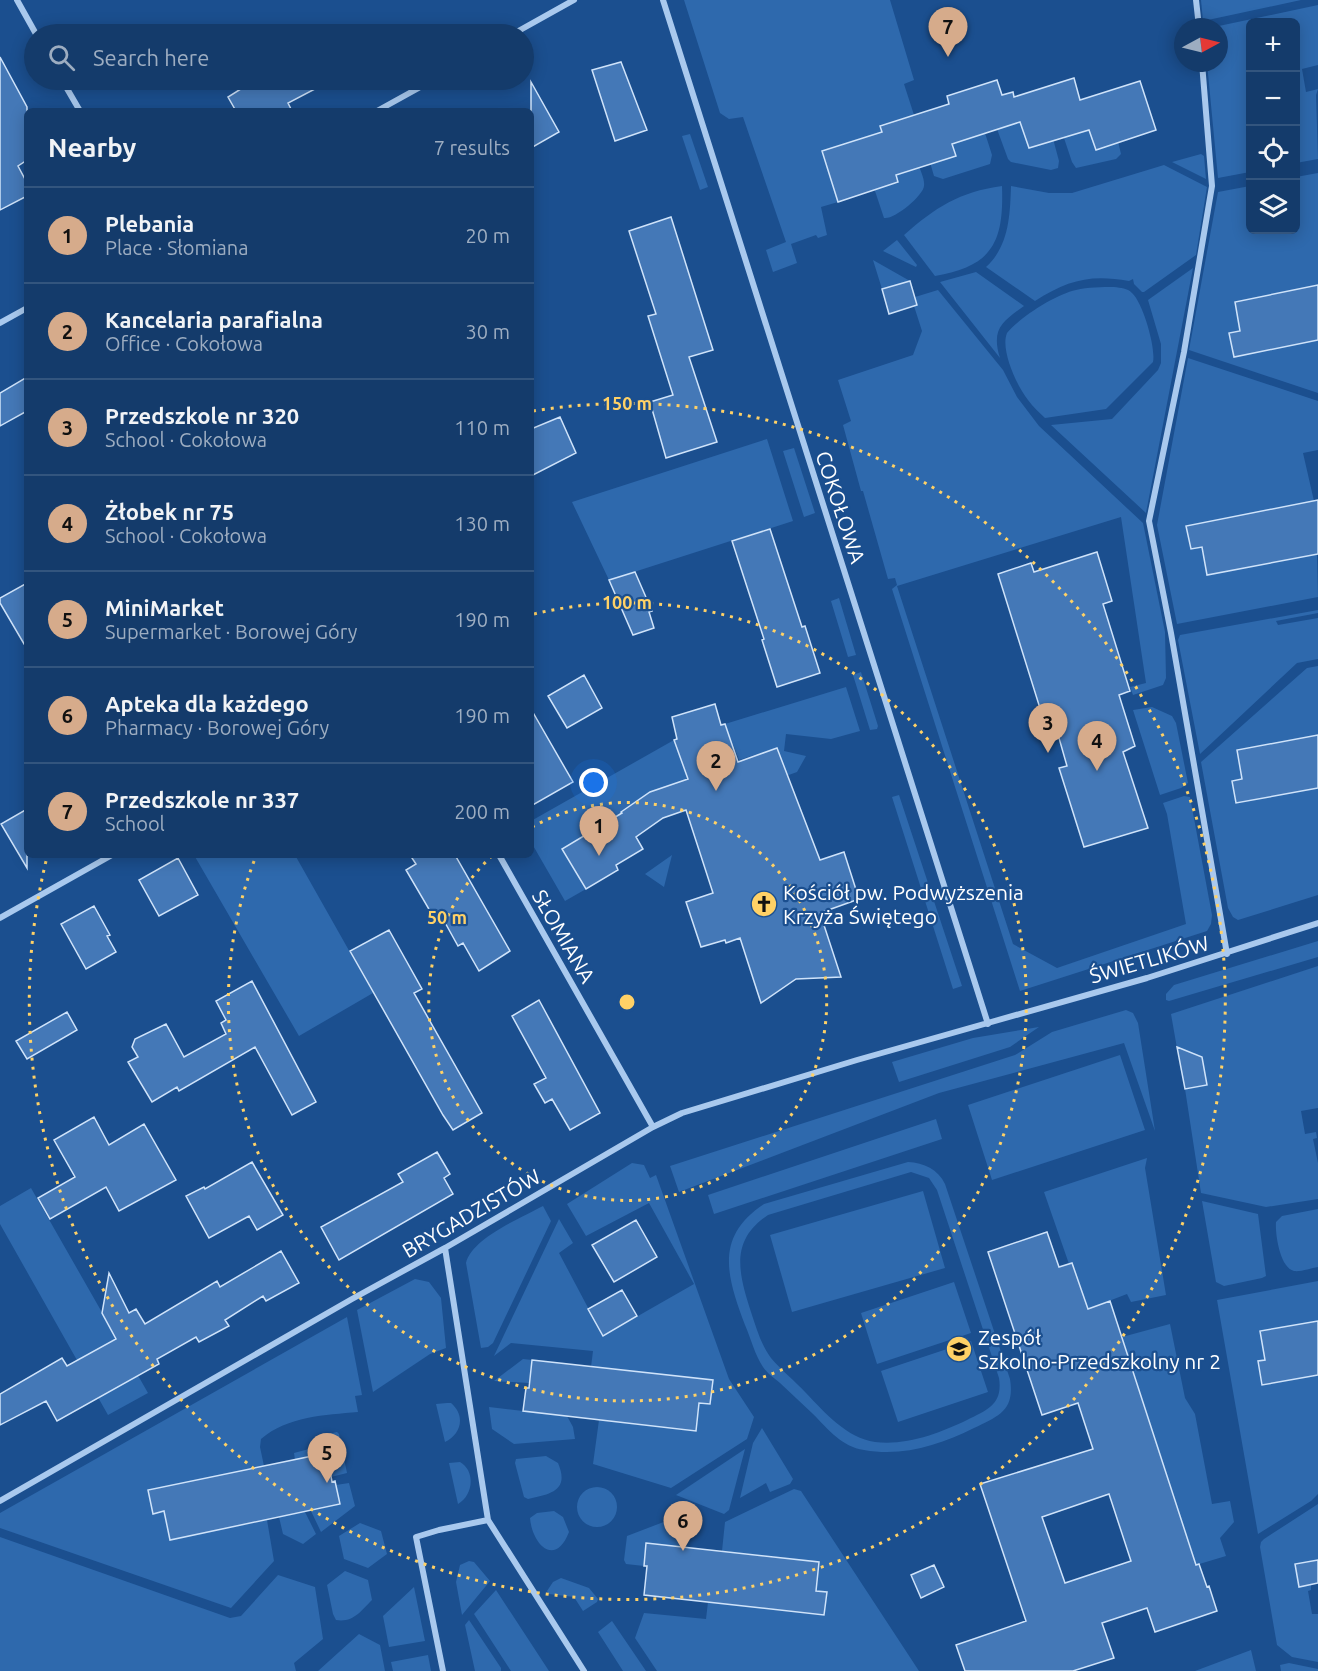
<!DOCTYPE html>
<html lang="en">
<head>
<meta charset="utf-8">
<style>
	:root { --surface:#143b6b; --page:#1d4271; --text:#f1f3f6; --muted:#9dadc1; --line:#33557e; --accent:#d6ab8b }
	body { margin:0; font-family:Ubuntu,sans-serif; background:var(--page); color:var(--text) }
	.controls { position:absolute; right:18px; top:18px; display:grid; overflow:hidden; border-radius:9px; box-shadow:0 3px 15px #0003 }
	.controls button { width:54px; height:54px; display:grid; place-items:center; padding:0; border:0; border-bottom:2px solid var(--line); background:var(--surface); color:var(--text); font:30px sans-serif }
	.compass { position:absolute; left:1174px; top:18px; width:54px; height:54px; border-radius:50%; background:var(--surface); box-shadow:0 3px 15px #0003; rotate:83deg }
	.you { position:absolute; left:594px; top:783px; width:21px; height:21px; margin:-15px; border:4px solid #fff; border-radius:50%; background:#1a73e8; box-shadow:0 0 0 9px #1a73e833 }
	.badge { display:grid; place-items:center; width:39px; height:39px; border-radius:50%; background:var(--accent); color:#111; font-size:20px; font-weight:700 }
	.pin { position:absolute; translate:-50% -50px; filter:drop-shadow(0 2px 3px #0008) }
	.pin::after { content:''; position:absolute; top:32px; width:21px; height:18px; background:inherit; clip-path:polygon(0 0,100% 0,50% 100%) }
	.list { margin:0; padding:0; list-style:none }
	h2 { display:flex; justify-content:space-between; align-items:center; height:78px; margin:0; padding:0 24px; font-size:26px }
	h2 small { font-size:20px; font-weight:400; color:var(--muted) }
	.list li { display:grid; grid-template-columns:39px 1fr auto; gap:18px; align-items:center; box-sizing:border-box; height:96px; padding:0 24px; border-top:2px solid var(--line) }
	.list b { display:block; font-size:22px; white-space:nowrap }
	.list p { margin:0; font-size:20px; white-space:nowrap; color:var(--muted) }
	.list em { font-size:20px; font-style:normal; color:var(--muted) }
	.icon { flex:none; width:33px; height:33px; fill:none; stroke:currentColor; stroke-width:2; stroke-linecap:round; stroke-linejoin:round }
	.map { position:relative; flex:none; width:1318px; height:1671px; overflow:hidden }
	.search { position:absolute; background:var(--surface); box-shadow:0 3px 15px #0003; left:24px; top:24px; width:510px; height:66px; display:flex; align-items:center; gap:15px; box-sizing:border-box; padding:0 21px; border-radius:33px; color:var(--muted); font-size:22px }
	.panel { position:absolute; background:var(--surface); box-shadow:0 3px 15px #0003; left:24px; top:108px; width:510px; height:750px; border-radius:9px }
	.map>svg:first-child { display:block }
</style>
</head>
<body>
<div class="map">
<svg width="1318" height="1671" viewBox="0 0 1318 1671">
	<rect width="100%" height="100%" fill="#1b4f8f"/>
	<path fill="#2e69ad" fill-rule="evenodd" d="M684 0H890L914 80 904 84 914 115 880 125 882 132 822 151 838 202 821 207 827 235 818 238 816 235 791 244 797 263 773 272 766 250 786 242 743 117 729 119 720 113Z
		M1201 0H1301L1203 21Z
		M1318 5V65L1302 69 1306 92 1318 89 1316 95 1318 159 1296 163V22H1250V172L1218 178 1207 63H1219V27H1214Z
		M1020 122 1029 148 1045 143 1052 135 1059 161 1058 168 1051 170 1011 162 1008 159 997 129Z
		M1089 130 1096 150 1111 145 1117 137 1121 154 1116 159 1076 168 1072 162 1062 132Z
		M985 133 992 155 990 164 943 179 934 176 929 159 939 156 940 161 956 156 952 144Z
		M690 134 708 187 700 190 682 136Z
		M1201 154 1204 156 1206 179 1172 162Z
		M918 163C920 170 925 179 924 186 923 196 894 220 884 218L873 185 881 182 883 187 898 183 896 175 910 171 909 166Z
		M1164 165 1207 187 1196 255 1144 292H1142L1134 284 1133 279 1129 281C1090 274 1068 280 1035 301L986 267C1009 246 1010 216 1011 186L1049 193H1072Z
		M1318 173V285L1235 302 1239 326 1244 330 1229 333 1318 340V393L1189 350 1218 192 1250 186V230H1296V177Z
		M1002 186C1004 242 993 266 935 276L904 235C936 207 959 192 1002 186Z
		M897 240 917 265 916 267 883 251Z
		M873 260 910 281 882 289Z
		M1193 268 1146 513 1051 425 1112 419 1158 370 1161 363V344L1148 300Z
		M976 272 1024 306C1002 322 991 329 1000 358L940 282Z
		M1114 287C1121 288 1127 288 1132 293 1143 303 1156 348 1153 362L1106 409 1045 418C1039 412 1033 407 1028 400 1017 386 1000 350 1007 333 1019 318 1056 294 1076 290 1088 287 1102 287 1114 287Z
		M938 290 1003 370 1017 397 1039 426 1143 523 1165 632 1166 678 1163 685 1133 695 1130 687 1146 683 1121 517 897 586 1013 944 1057 968 1186 924 1167 814 1163 803 1184 796 1190 797 1212 915 1211 924 1207 931 1020 991 892 589 897 585 895 578 888 579 863 491H861L843 425 851 421 838 380 913 355 922 331 914 306 917 305 915 297Z
		M1188 358 1318 401V450L1303 453 1314 501 1187 526 1191 549 1205 546 1203 553 1208 575 1317 554 1318 597 1177 624 1157 525Z
		M767 439 793 521 609 580 572 502Z
		M794 448 815 513 804 517 783 451Z
		M839 598 856 655 848 657 831 601Z
		M1318 610V613L1276 621 1278 625 1318 618V659L1297 663 1200 754 1178 640 1180 635Z
		M1318 666V735L1237 750 1241 772 1246 779 1232 782 1236 803 1318 788V895L1238 920 1233 917 1228 908 1201 762 1307 668Z
		M861 672 878 726 877 729 870 730 853 675Z
		M846 687 860 731 831 739 786 734 784 751 806 756 797 772 786 776 777 748 739 760 725 724Z
		M1152 707 1172 716 1176 723 1188 783 1181 788 1160 795 1133 710Z
		M674 740 688 779 650 792 621 812 624 817 562 849 586 889 565 901 531 842V821Z
		M899 795 962 986 953 989 892 797Z
		M194 855H295L373 993 299 1036Z
		M672 855 664 887 645 874Z
		M1318 941V957L1169 1001 1166 1000V994L1174 985Z
		M1318 966V1108L1301 1111 1305 1134 1316 1132 1317 1138 1313 1139 1318 1163V1199L1266 1207 1201 1193 1185 1089 1207 1085 1201 1057 1190 1052 1178 1054 1171 1014Z
		M1126 1010 1133 1013 1138 1023 1155 1131 1124 1043 939 1093 679 1192 670 1166 1015 1055 1052 1032Z
		M1039 1027 1010 1047 899 1082 892 1062 973 1038Z
		M1120 1055 1145 1130 992 1180 968 1105Z
		M936 1119 942 1139 714 1214 708 1195Z
		M1147 1158 1145 1168 1166 1295 1131 1302 1127 1294 1088 1309 1069 1264 1044 1192Z
		M908 1162C924 1163 938 1169 945 1184L1010 1379C1015 1410 999 1416 974 1428 940 1445 903 1457 864 1450 842 1447 828 1429 813 1414 802 1404 791 1393 780 1383 774 1378 767 1373 763 1367 755 1355 751 1339 745 1325 727 1277 714 1237 764 1204ZM911 1172 929 1178 937 1190 999 1378C1003 1404 988 1410 967 1420 940 1433 906 1446 875 1442 847 1438 825 1413 806 1393 795 1381 781 1370 771 1358 761 1345 756 1327 751 1312 739 1274 729 1241 768 1215Z
		M632 1163 644 1165 650 1178 656 1175 729 1379 754 1417 747 1439 671 1488 593 1464 599 1420 696 1431 699 1408 695 1407 713 1380 591 1367 593 1351 511 1343 494 1356 559 1219 573 1243 559 1253 603 1336 694 1284 649 1203 586 1236 567 1204Z
		M31 1188 148 1393 108 1415 0 1224V1206Z
		M923 1191 945 1268 792 1312 770 1235Z
		M1202 1201 1258 1214 1266 1276 1262 1278 1224 1286 1216 1282Z
		M543 1206 551 1221 493 1343 488 1347 481 1348 466 1263C472 1238 521 1218 543 1206Z
		M1318 1209V1267C1311 1268 1301 1272 1294 1271 1280 1268 1275 1234 1276 1222L1282 1216Z
		M415 1279 429 1282 441 1298 446 1348 430 1354 373 1392 357 1310Z
		M1318 1281V1321L1268 1354 1263 1385 1318 1375V1494L1311 1501 1258 1534 1217 1300Z
		M954 1282 971 1333 877 1364 861 1313Z
		M347 1317 362 1395 355 1396 358 1412C325 1415 288 1416 261 1439L260 1447 264 1466 153 1513 167 1511 165 1516 170 1540 267 1520 274 1561 231 1608 0 1528V1513Z
		M1170 1324 1185 1398 1195 1414 1212 1504 1230 1501 1234 1522 1220 1538 1226 1556 1196 1565 1122 1337Z
		M971 1341 988 1392 898 1422 881 1371Z
		M523 1359 532 1360 529 1383 494 1381Z
		M447 1403H451C466 1416 461 1434 445 1442L436 1404Z
		M489 1407 567 1416 573 1427 575 1439 514 1444 492 1429Z
		M762 1428 793 1479 790 1484 770 1492 766 1483 740 1498 753 1443Z
		M337 1432 339 1434 347 1473 331 1477 326 1454 295 1460 294 1453 309 1449 315 1437Z
		M745 1449 729 1510 724 1514 676 1495Z
		M546 1456 558 1463C570 1491 550 1494 528 1499L524 1497 515 1463 516 1459Z
		M460 1462C476 1471 473 1496 458 1504L449 1463Z
		M349 1483 355 1506 321 1532 311 1511 340 1504 336 1485Z
		M577 1507a20 20 0 1 1 40 0a20 20 0 1 1-40 0Z
		M794 1489 801 1491 919 1671H657L635 1638 644 1613 706 1619 708 1602 824 1615 827 1592 812 1590 817 1585 819 1562 722 1551 725 1522Z
		M1318 1504V1560L1295 1564 1299 1586 1311 1585V1590L1308 1591 1312 1614H1318V1662L1292 1657 1277 1645 1260 1547 1261 1542 1264 1539Z
		M554 1511 563 1517 569 1532C555 1568 532 1544 530 1518L537 1513Z
		M305 1512 316 1534 303 1544 283 1534 279 1517Z
		M674 1518 684 1522 681 1547 646 1543 644 1566 626 1564 624 1560 627 1536Z
		M360 1523 381 1531 387 1554 368 1568 344 1559 339 1536Z
		M0 1537 230 1618 241 1616 278 1575 315 1587 323 1639 294 1663 296 1671H0Z
		M469 1561 474 1562 490 1581 462 1615 456 1582 460 1565Z
		M345 1571 368 1580 372 1600C361 1611 353 1623 336 1620L333 1614 327 1585Z
		M561 1578 589 1588 598 1599 597 1602 583 1611 574 1597 549 1594 547 1591 553 1582Z
		M414 1587 425 1641 389 1647 383 1616Z
		M496 1590 549 1671H511L474 1614Z
		M469 1620 501 1668V1671H475L465 1625Z
		M612 1621 646 1671H623L598 1632Z
		M359 1634 380 1645 385 1671H318Z
		M1251 1650 1256 1671H1195Z
		M428 1655 431 1671H393L391 1662Z
		M1289 1663 1318 1669V1671H1281L1280 1665Z"/>
	<path fill="#4478b7" stroke="#cfe3fa" stroke-width="1.5" fill-rule="evenodd" d="M0 57 27 107V160L18 166 27 183V196L0 210Z
		M621 62 647 130 615 141 592 70Z
		M1074 78 1080 100 1140 81 1156 130 1096 150 1089 130 1029 148 1020 122 952 144 956 156 896 175 898 182 838 202 822 151 882 132 880 126 949 104 947 96 997 80 1002 95 1013 92 1014 97Z
		M255 80H332L288 103 292 111H236L228 97Z
		M531 82 559 132 531 148Z
		M671 217 713 350 689 357 717 442 666 458 650 402 673 395 648 316 656 314 629 231Z
		M910 281 917 305 889 314 882 289Z
		M1318 285V340L1234 357 1229 333 1240 331 1235 302Z
		M27 377V411L0 426V393Z
		M560 417 576 453 531 476V429Z
		M1318 500V554L1207 575 1202 547 1191 549 1186 526Z
		M770 529 802 627 805 626 820 673 777 687 762 640 764 639 732 541Z
		M1097 552 1112 601 1103 604 1130 691 1119 695 1135 746 1123 752 1148 828 1084 847 1059 768 1067 766 1053 717 1044 721 998 574 1031 563 1034 572Z
		M635 572 652 611 649 612 654 628 633 635 609 580Z
		M27 583V649L0 603V598Z
		M584 675 602 708 567 728 548 696Z
		M715 704 721 725 725 724 738 762 777 748 820 860 844 852 859 899 820 913 841 977 796 979 761 1003 740 938 726 943 725 940 701 947 686 902 713 893 686 810 663 818 636 837 643 849 616 865 618 870 586 889 562 849 622 813 621 812 650 792 688 779 674 740 677 739 672 717Z
		M531 709 573 782 531 806Z
		M1318 735V788L1236 803 1232 781 1242 779 1237 750Z
		M27 809V868L1 824Z
		M410 855H455L510 951 479 971 463 943 458 946 443 919 437 923 406 870 416 864Z
		M178 858 198 895 159 916 139 880Z
		M94 906 110 935 107 936 116 952 86 969 61 924Z
		M389 930 422 989 414 993 482 1113 453 1130 443 1115 350 951Z
		M252 981 316 1102 292 1115 255 1047 179 1091 177 1087 152 1102 128 1062 138 1057 132 1047 135 1039 166 1024 184 1057 226 1034 221 1023 226 1020 216 1001Z
		M539 1000 600 1113 570 1130 552 1099 545 1103 534 1084 546 1078 512 1016Z
		M67 1012 77 1030 27 1059 16 1041Z
		M1177 1047 1202 1057 1207 1085 1185 1089Z
		M94 1117 109 1145 144 1124 176 1180 119 1211 106 1187 50 1219 38 1198 75 1177 54 1140Z
		M437 1152 450 1174 444 1178 453 1194 339 1260 321 1227 403 1182 398 1174Z
		M252 1162 283 1215 257 1230 249 1216 209 1238 186 1196 204 1187 205 1189Z
		M636 1220 657 1257 614 1282 592 1245Z
		M1047 1232 1059 1267 1072 1263 1088 1309 1110 1301 1196 1565 1199 1564 1207 1587 1209 1586 1217 1611 1155 1632 1147 1608 1102 1623 1114 1658 1073 1671H965L956 1645 1026 1621 980 1484 1093 1449 1078 1403 1042 1415 988 1252ZM1109 1494 1131 1561 1065 1583 1042 1517Z
		M281 1251 299 1283 266 1301 263 1296 225 1320 229 1326 199 1342 196 1337 157 1359 159 1364 57 1421 46 1401 0 1425V1394L62 1358 67 1366 116 1339 102 1313 109 1273 129 1313 136 1309 145 1324 217 1281 220 1287Z
		M622 1290 637 1316 603 1336 588 1309Z
		M1318 1321V1375L1262 1385 1258 1361 1265 1360 1260 1331Z
		M532 1360 713 1380 710 1404 699 1403 696 1431 523 1411 526 1388H529Z
		M327 1453 332 1482 335 1481 340 1504 170 1540 164 1511 153 1514 148 1490Z
		M646 1543 819 1562 816 1591 827 1592 824 1615 644 1595 647 1566H644Z
		M1318 1560V1583L1299 1587 1295 1564Z
		M934 1565 944 1587 921 1598 911 1575Z"/>
	<g fill="none" stroke-linecap="round" stroke-linejoin="round">
		<path stroke="#a9c9ee" stroke-width="6" d="M17 0 36 34
			M663 0 988 1024
			M1196 0 1199 27
			M513 34 574 0
			M1202 63 1212 186 1184 352 1149 521 1171 633 1227 954
			M62 80 80 111
			M377 111 433 80
			M0 323 27 308
			M499 855 653 1127
			M0 918 112 855
			M445 1248 488 1520 584 1671
			M0 1501 352 1299 445 1248 653 1127 682 1113 857 1060 1147 978 1318 923
			M443 1671 416 1537 439 1530 488 1520"/>
	</g>
	<g fill="none" stroke="#ffd166" stroke-width="3" stroke-dasharray="3 6">
		<path d="M532 827A199 199 0 1 1 493 855"/>
		<path d="M534 614A399 399 0 1 1 256 856"/>
		<path d="M533 411A598 598 0 1 1 47 857"/>
	</g>
	<defs>
		<g id="church-disc" transform="scale(1.35)"><circle r="9.5" fill="#ffd166" stroke="#1b4f8f"/><path d="M-1.2-6h2.4v3.5h3.3v2.4h-3.3V6h-2.4V-.1h-3.3v-2.4h3.3Z" fill="#111"/></g>
		<g id="school-disc" transform="scale(1.35)"><circle r="9.5" fill="#ffd166" stroke="#1b4f8f"/><path d="M0-5L7-2L0 1L-7-2ZM-4 1L0 2.5L4 1V4Q0 6-4 4Z" fill="#111"/></g>
	</defs>
	<g fill-rule="evenodd">
		<use href="#church-disc" x="764" y="904"/>
		<use href="#school-disc" x="959" y="1349"/>
	</g>
	<g text-anchor="middle" dominant-baseline="central" stroke-width="4.5" stroke-linejoin="round" paint-order="stroke">
		<g font-size="21" fill="#fff" stroke="#1b4f8f">
			<text transform="translate(841 507) rotate(72)">COKOŁOWA</text>
			<text transform="translate(564 936) rotate(60)">SŁOMIANA</text>
			<text transform="translate(1149 959) rotate(-16)">ŚWIETLIKÓW</text>
			<text transform="translate(471 1213) rotate(-30)">BRYGADZISTÓW</text>
		</g>
		<g font-size="21" fill="#fff" stroke="#1b4f8f" text-anchor="start">
			<text x="783" y="892">Kościół pw. Podwyższenia<tspan x="783" dy="24">Krzyża Świętego</tspan></text>
			<text x="978" y="1337">Zespół<tspan x="978" dy="24">Szkolno-Przedszkolny nr 2</tspan></text>
		</g>
	</g>
	<circle cx="627" cy="1002" r="9" fill="#ffd166" stroke="#1b4f8f" stroke-width="3"/>
	<g font-size="18" text-anchor="middle" font-weight="bold" fill="#ffd166" stroke="#1b4f8f" stroke-width="4.5" stroke-linejoin="round" paint-order="stroke">
		<text x="627" y="410">150 m</text>
		<text x="627" y="609">100 m</text>
		<text x="447" y="924">50 m</text>
	</g>
</svg>
<div class="controls">
<button>+</button>
<button>−</button>
<button><svg class="icon" aria-label="locate" viewBox="0 0 24 24"><circle cx="12" cy="12" r="6"/><path d="M12 2v4M12 18v4M2 12h4M18 12h4"/></svg></button>
<button><svg class="icon" aria-label="layers" viewBox="0 0 24 24"><path d="M12 4l9 5-9 5-9-5zM3 14l9 5 9-5"/></svg></button>
</div>
<svg class="compass" viewBox="-18 -18 36 36"><path d="M0-13l5 13h-10z" fill="#e53935"/><path d="M0 13l5-13h-10z" fill="#9dadc1"/></svg>
<div class="you"></div>
<div class="pin badge" style="left:599px;top:856px">1</div>
<div class="pin badge" style="left:716px;top:791px">2</div>
<div class="pin badge" style="left:1048px;top:753px">3</div>
<div class="pin badge" style="left:1097px;top:771px">4</div>
<div class="pin badge" style="left:327px;top:1483px">5</div>
<div class="pin badge" style="left:683px;top:1551px">6</div>
<div class="pin badge" style="left:948px;top:57px">7</div>
<div class="search"><svg class="icon" aria-label="search" viewBox="0 0 24 24"><circle cx="10" cy="10" r="6"/><path d="M15 15l6 6"/></svg>Search here</div>
<section class="panel">
<h2>Nearby<small>7 results</small></h2>
<ul class="list">
<li><span class="badge">1</span><div><b>Plebania</b><p>Place · Słomiana</p></div><em>20 m</em></li>
<li><span class="badge">2</span><div><b>Kancelaria parafialna</b><p>Office · Cokołowa</p></div><em>30 m</em></li>
<li><span class="badge">3</span><div><b>Przedszkole nr 320</b><p>School · Cokołowa</p></div><em>110 m</em></li>
<li><span class="badge">4</span><div><b>Żłobek nr 75</b><p>School · Cokołowa</p></div><em>130 m</em></li>
<li><span class="badge">5</span><div><b>MiniMarket</b><p>Supermarket · Borowej Góry</p></div><em>190 m</em></li>
<li><span class="badge">6</span><div><b>Apteka dla każdego</b><p>Pharmacy · Borowej Góry</p></div><em>190 m</em></li>
<li><span class="badge">7</span><div><b>Przedszkole nr 337</b><p>School</p></div><em>200 m</em></li>
</ul>
</section>
</div>
</body>
</html>
